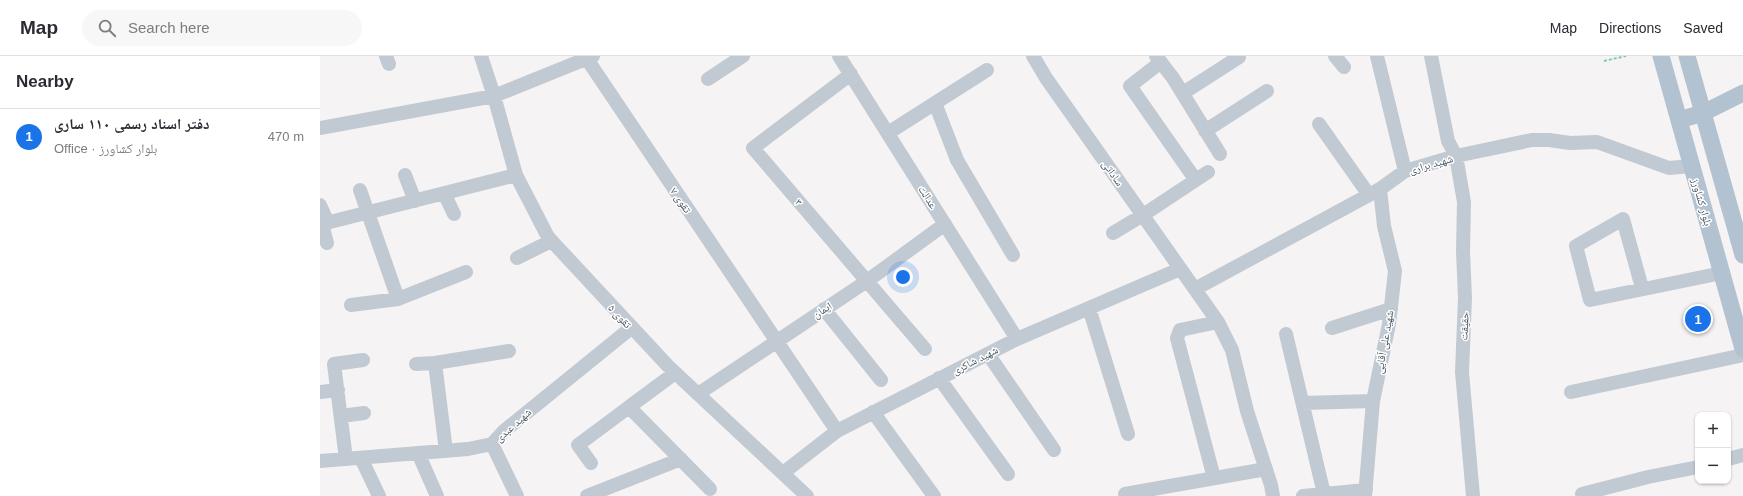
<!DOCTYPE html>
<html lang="en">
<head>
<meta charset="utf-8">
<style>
	:root { --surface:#fff; --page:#f7f7f7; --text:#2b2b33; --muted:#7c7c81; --line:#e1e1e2; --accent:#1a73e8 }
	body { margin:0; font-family:Helvetica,"Noto Naskh Arabic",sans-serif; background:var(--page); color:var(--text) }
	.controls { position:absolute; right:12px; bottom:12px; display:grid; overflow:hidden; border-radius:8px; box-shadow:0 1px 3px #0004 }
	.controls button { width:36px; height:36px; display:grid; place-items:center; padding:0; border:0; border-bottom:1px solid var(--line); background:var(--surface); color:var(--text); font:20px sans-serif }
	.you { position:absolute; left:583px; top:221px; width:14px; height:14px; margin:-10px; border:3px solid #fff; border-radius:50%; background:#1a73e8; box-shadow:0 0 0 6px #1a73e833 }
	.badge { display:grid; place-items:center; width:26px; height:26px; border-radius:50%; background:var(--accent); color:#fff; font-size:13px; font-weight:700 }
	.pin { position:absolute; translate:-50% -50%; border:2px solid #fff; box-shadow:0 1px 4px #0006 }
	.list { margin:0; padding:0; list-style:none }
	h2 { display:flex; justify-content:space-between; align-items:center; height:52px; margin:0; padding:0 16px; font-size:17px }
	h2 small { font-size:13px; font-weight:400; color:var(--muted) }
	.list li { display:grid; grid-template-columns:26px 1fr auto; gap:12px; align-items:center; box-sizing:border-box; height:56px; padding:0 16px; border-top:1px solid var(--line) }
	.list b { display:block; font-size:15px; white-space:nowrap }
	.list p { margin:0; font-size:13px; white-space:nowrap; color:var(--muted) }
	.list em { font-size:13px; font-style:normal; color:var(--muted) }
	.icon { flex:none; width:22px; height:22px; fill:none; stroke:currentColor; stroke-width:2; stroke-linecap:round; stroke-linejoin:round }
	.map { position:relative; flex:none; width:1423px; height:440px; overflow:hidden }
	header { display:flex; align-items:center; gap:24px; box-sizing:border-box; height:56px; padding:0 20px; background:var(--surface); border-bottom:1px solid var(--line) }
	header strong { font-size:19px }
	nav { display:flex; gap:22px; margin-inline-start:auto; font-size:14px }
	.search { width:280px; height:36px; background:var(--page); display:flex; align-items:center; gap:10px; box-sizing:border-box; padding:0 14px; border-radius:22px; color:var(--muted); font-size:15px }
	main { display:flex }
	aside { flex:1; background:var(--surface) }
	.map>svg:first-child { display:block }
</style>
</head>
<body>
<header>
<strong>Map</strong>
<div class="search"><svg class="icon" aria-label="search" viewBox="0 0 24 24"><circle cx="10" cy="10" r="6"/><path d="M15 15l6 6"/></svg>Search here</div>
<nav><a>Map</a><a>Directions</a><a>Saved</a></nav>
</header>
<main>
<aside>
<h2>Nearby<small></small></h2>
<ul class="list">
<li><span class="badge">1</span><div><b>دفتر اسناد رسمی ۱۱۰ ساری</b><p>Office · بلوار کشاورز</p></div><em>470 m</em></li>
</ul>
</aside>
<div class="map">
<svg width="1423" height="440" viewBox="0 0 1423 440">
	<rect width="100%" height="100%" fill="#f5f3f3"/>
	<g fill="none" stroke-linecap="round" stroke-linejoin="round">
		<path stroke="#7ad0a6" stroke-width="2" stroke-dasharray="3 2" stroke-linecap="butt" d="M1284 5 1306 0"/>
		<path stroke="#c1cad2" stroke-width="14" d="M66 0 69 8
			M161 0 174 40 196 119 228 181 348 310 487 440
			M265 0 517 375
			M519 0 697 283
			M713 0 726 22 898 266 912 294 927 355 951 429 953 440
			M836 0 853 22 900 98
			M1015 0 1024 11
			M1057 0 1085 115
			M1111 0 1128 85 1136 100 1144 146 1143 195 1145 242 1142 316 1153 440
			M841 6 810 30 875 123
			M531 18 433 92 605 293
			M388 23 423 0
			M863 37 919 1
			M615 47 637 104 693 199
			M999 68 1049 139
			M0 72 174 40 273 0
			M885 75 947 35
			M568 77 667 14
			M85 119 95 145
			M40 134 78 243
			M124 137 134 158
			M0 149 8 167
			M793 177 823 159 888 116
			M7 187 2 168 196 119
			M197 202 231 185
			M1322 232 1303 163 1256 190 1270 244 1402 217
			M875 233 1060 133 1085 115 1136 100 1212 84H1229L1250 87 1277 86 1349 112 1372 110
			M31 249 78 243 146 216
			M769 252 808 378
			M504 253 561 324
			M1012 272 1071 253
			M966 278 1004 438
			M668 298 734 394
			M115 307 126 395
			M96 308 115 307 189 295
			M355 317 309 351 390 433
			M619 322 688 418
			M0 336 18 334
			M1251 336 1423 299
			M378 338 547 225 625 168
			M983 347 1053 345
			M553 356 614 440
			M21 360 44 357
			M172 388 197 440
			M98 397 117 440
			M41 402 59 440
			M26 403 14 308 43 304
			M1408 403 1423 399
			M0 405 148 393 172 388 184 375 311 272
			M271 407 258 389 309 351
			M463 417 517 375 697 283 860 213
			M894 422 857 282 860 274 898 266
			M805 438 946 413
			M1262 438 1328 421 1378 411
			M267 440 361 403
			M983 440 1046 434
			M1045 440 1053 345 1069 268 1075 215 1064 170 1060 133"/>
		<path stroke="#b3c2d1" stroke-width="17" d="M1341 0 1423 293
			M1367 0 1423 199
			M1359 64 1383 57 1423 37"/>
	</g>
	<g text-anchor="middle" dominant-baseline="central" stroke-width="3" stroke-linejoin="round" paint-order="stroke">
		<g font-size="11" fill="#4a5661" stroke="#fff">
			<text transform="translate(1111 108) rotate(-16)">شهید براری</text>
			<text transform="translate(793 117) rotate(55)">ساداتی</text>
			<text transform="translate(608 141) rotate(58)">عدالت</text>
			<text transform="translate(361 144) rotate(56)">تقوی ۷</text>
			<text transform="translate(479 146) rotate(49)">۳</text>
			<text transform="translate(1382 146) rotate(74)">بلوار کشاورز</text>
			<text transform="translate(502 254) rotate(-33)">ایمان</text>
			<text transform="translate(300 260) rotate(47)">تقوی ۵</text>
			<text transform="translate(1144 270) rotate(-87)">حقیقت</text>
			<text transform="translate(1064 286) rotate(-80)">شهید علی آقایی</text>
			<text transform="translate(655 304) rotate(-27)">شهید شاکری</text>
			<text transform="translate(193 369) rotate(-42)">شهید عبدی</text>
		</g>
	</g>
</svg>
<div class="controls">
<button>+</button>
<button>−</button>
</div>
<div class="you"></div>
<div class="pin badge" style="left:1378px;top:263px">1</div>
</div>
</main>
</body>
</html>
